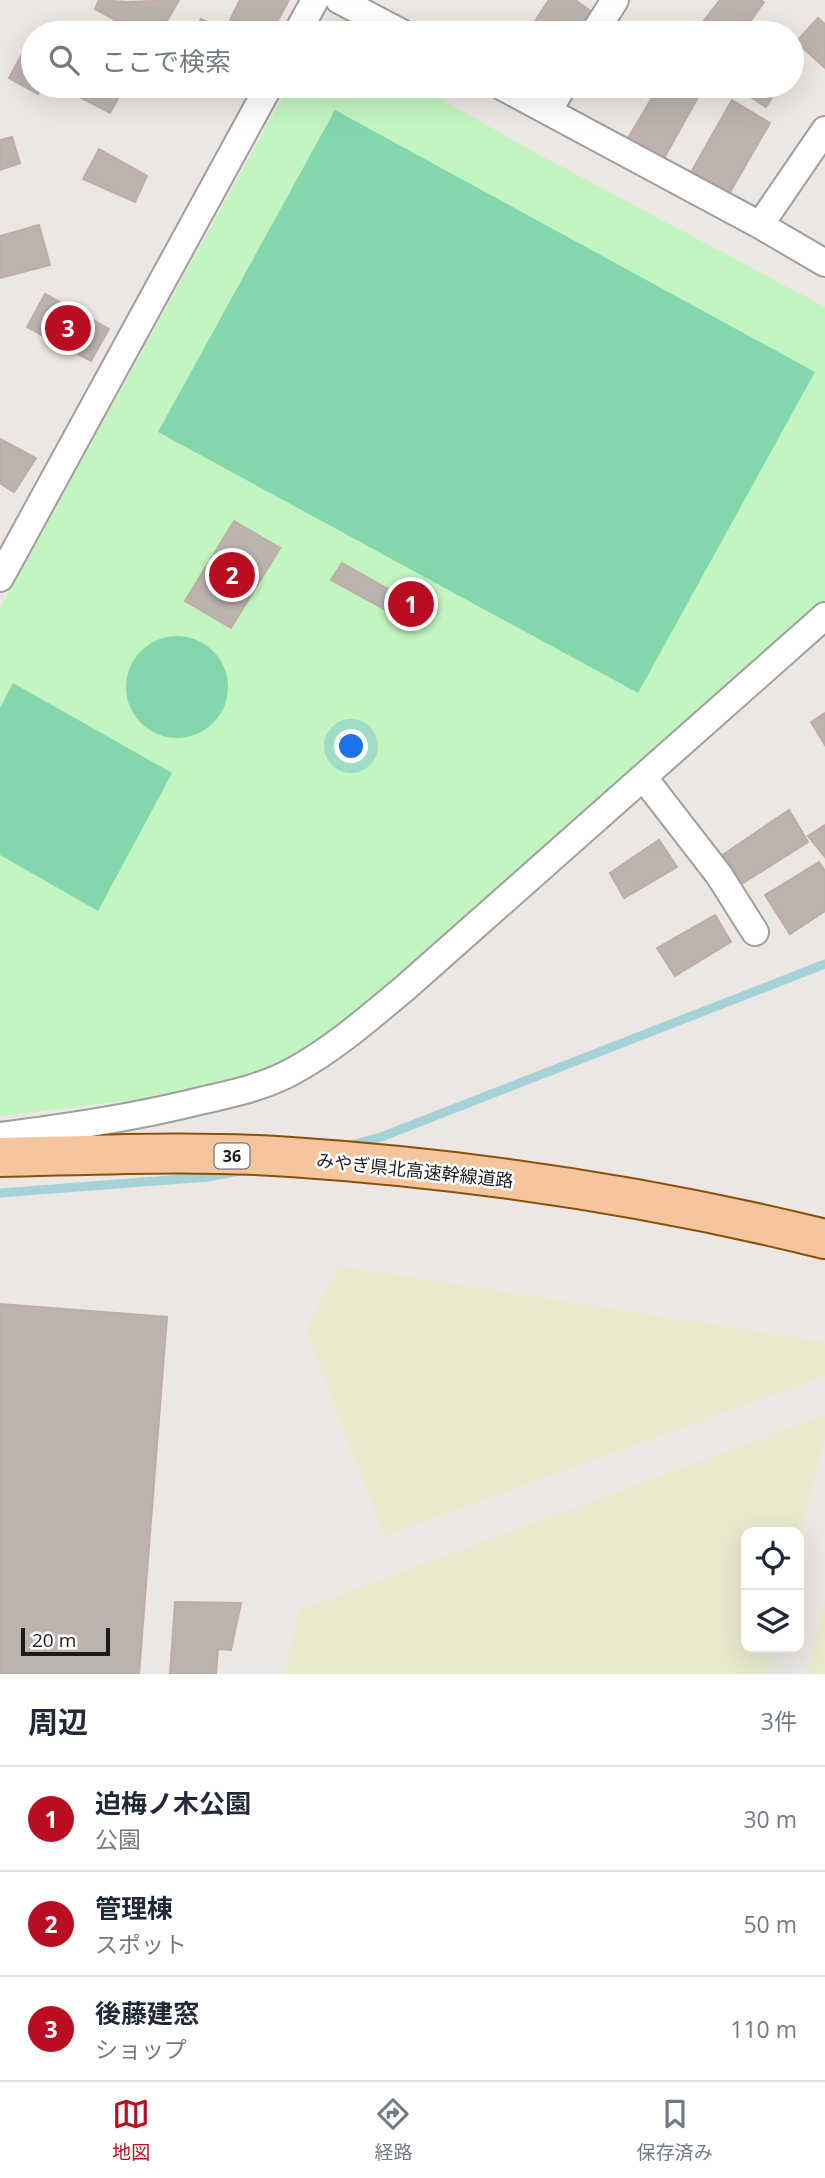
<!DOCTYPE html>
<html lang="ja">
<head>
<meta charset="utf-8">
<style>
	:root { --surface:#fff; --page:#f6f6f7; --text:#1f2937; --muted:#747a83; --line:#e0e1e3; --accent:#ba0d22 }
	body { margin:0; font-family:"Open Sans","Noto Sans JP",sans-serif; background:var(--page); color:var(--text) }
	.controls { position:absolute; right:21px; bottom:21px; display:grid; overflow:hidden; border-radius:14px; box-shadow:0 7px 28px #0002 }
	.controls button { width:63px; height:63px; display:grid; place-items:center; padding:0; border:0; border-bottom:2px solid var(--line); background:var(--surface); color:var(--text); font:35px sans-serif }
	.scale { position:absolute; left:21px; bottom:18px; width:89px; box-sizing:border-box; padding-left:7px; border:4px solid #1b1b1b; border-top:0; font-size:19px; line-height:24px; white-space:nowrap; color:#1b1b1b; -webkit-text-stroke:5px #fff; paint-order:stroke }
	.you { position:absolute; left:352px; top:747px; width:24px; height:24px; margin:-18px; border:5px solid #fff; border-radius:50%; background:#1a73e8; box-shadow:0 0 0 10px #1a73e833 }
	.badge { display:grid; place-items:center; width:46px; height:46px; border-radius:50%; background:var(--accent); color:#fff; font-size:23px; font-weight:700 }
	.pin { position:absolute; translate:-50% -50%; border:4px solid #fff; box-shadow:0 2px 7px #0006 }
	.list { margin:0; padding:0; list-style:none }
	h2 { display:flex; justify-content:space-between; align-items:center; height:91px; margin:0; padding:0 28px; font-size:30px }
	h2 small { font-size:23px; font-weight:400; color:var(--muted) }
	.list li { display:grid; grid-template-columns:46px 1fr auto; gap:21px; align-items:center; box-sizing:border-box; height:105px; padding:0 28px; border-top:2px solid var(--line) }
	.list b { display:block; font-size:26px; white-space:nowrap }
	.list p { margin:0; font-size:23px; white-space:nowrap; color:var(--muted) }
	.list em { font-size:23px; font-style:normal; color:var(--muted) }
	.icon { flex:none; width:38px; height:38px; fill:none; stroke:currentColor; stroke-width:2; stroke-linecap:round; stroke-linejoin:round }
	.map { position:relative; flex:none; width:825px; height:1674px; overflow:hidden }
	.search { position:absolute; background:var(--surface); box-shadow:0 7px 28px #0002; left:21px; right:21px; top:21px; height:77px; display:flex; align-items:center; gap:18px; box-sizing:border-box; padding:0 24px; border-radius:38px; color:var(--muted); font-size:26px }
	.sheet { height:406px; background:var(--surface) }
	nav { display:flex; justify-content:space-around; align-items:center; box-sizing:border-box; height:98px; border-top:2px solid var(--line); background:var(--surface); font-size:19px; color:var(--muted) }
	nav a { display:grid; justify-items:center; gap:4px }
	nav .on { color:var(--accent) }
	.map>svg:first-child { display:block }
</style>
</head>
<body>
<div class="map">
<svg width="825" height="1674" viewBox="0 0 825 1674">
	<rect width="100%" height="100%" fill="#ece7e2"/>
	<path fill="#eae9ce" d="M339 1266 825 1342V1376L384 1536 306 1330Z
		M825 1415V1436L799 1544V1532H746V1648H773L767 1674H285L299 1610Z
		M825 1601V1674H807Z"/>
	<path fill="#c2f5c0" d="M350 16 379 33H319L325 22Z
		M289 86H417L536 153 825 307V600L696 710 552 845 333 1033 289 1061 262 1074 173 1095 0 1116V608Z"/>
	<path fill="#84d7ad" d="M335 110 815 372 638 693 158 432Z
		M126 687a51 51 0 1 1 102 0a51 51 0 1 1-102 0Z
		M13 683 172 773 98 911 0 855V708Z"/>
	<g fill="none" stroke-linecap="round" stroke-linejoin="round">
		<path stroke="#a4d2d7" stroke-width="9" d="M351 1145 381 1137 825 964
			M0 1193 208 1177 239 1171"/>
	</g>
	<path fill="#bcb3af" stroke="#bdada5" stroke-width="2" d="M99 0 127 2 179 0 160 33H139L95 9Z
		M240 0H289L271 33H256L230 20Z
		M549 0H575L592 12 578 33H527Z
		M720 0H760L764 2 742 33H716L702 23Z
		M818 18 825 24V68L796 42Z
		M201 19 231 33H193Z
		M22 54 33 60V86H42L38 94 9 78Z
		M69 86H125L110 113 66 90Z
		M659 86H680L698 97 663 160 627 140Z
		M734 86H779L766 107Z
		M732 100 770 123 726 199 689 176Z
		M12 137 20 163 0 170V140Z
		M99 149 147 176 135 202 83 179Z
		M39 225 50 265 0 278V236Z
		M45 294 109 329 91 361 27 327Z
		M0 439 36 458 14 492 0 483Z
		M234 521 280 548 231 628 185 601Z
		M342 563 411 602 402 619 331 580Z
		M825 713V745L811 722Z
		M789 810 808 842 735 888 715 860Z
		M825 825V857L808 836Z
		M659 840 677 867 624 898 610 873Z
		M819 862 825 871V911L790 934 765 895Z
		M715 915 731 942 675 976 657 948Z
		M0 1304 167 1317 139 1674H0Z
		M175 1602 241 1603 231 1650 218 1649 216 1674H170Z"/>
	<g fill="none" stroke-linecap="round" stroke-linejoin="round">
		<g stroke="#9f9f9f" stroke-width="30">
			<path id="street" d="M339 0 402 33
				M297 33 315 0
				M594 33 615 0
				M501 86 760 225 825 263
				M548 111 563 86
				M760 225 825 130
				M0 578 269 86
				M644 778 719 875 755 932
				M0 1136C69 1127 137 1117 204 1100 235 1093 267 1086 295 1070 335 1048 370 1017 405 988L825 616"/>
		</g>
		<g stroke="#89500a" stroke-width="42">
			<path id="primary" d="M0 1157C97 1155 195 1150 291 1157 470 1169 651 1196 825 1239"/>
		</g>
		<use href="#street" stroke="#fff" stroke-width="26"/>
		<use href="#primary" stroke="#f5c59e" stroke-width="38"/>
	</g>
	<g text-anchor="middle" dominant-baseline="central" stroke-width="5" stroke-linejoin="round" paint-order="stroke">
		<rect fill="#fff" stroke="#5f5f5f" stroke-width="2" x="214.5" y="1143.5" width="35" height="25" rx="5"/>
		<g font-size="16" font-weight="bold" fill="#1b1b1b">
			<text x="232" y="1156">36</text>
		</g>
		<g font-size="18" fill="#1b1b1b" stroke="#fff">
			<text transform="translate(415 1170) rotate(6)">みやぎ県北高速幹線道路</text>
		</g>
	</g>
</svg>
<div class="controls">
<button><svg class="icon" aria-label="locate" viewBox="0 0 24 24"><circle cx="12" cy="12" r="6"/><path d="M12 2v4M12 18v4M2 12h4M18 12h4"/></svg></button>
<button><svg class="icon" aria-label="layers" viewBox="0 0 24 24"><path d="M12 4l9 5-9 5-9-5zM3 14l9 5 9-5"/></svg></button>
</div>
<div class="scale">20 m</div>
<div class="you"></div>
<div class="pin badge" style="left:411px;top:604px">1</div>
<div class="pin badge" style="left:232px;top:575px">2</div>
<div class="pin badge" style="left:68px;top:328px">3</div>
<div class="search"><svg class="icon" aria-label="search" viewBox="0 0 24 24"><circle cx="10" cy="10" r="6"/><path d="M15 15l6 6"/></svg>ここで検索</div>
</div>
<section class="sheet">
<h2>周辺<small>3件</small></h2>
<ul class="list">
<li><span class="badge">1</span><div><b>迫梅ノ木公園</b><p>公園</p></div><em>30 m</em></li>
<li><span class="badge">2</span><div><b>管理棟</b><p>スポット</p></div><em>50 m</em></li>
<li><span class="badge">3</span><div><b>後藤建窓</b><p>ショップ</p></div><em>110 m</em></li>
</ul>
</section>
<nav>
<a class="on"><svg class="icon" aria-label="map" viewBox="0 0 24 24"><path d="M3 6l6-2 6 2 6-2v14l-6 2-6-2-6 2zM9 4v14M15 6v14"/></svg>地図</a>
<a><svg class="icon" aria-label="directions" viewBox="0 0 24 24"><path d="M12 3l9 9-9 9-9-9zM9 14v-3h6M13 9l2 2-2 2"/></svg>経路</a>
<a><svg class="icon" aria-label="saved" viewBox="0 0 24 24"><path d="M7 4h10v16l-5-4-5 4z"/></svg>保存済み</a>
</nav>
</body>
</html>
